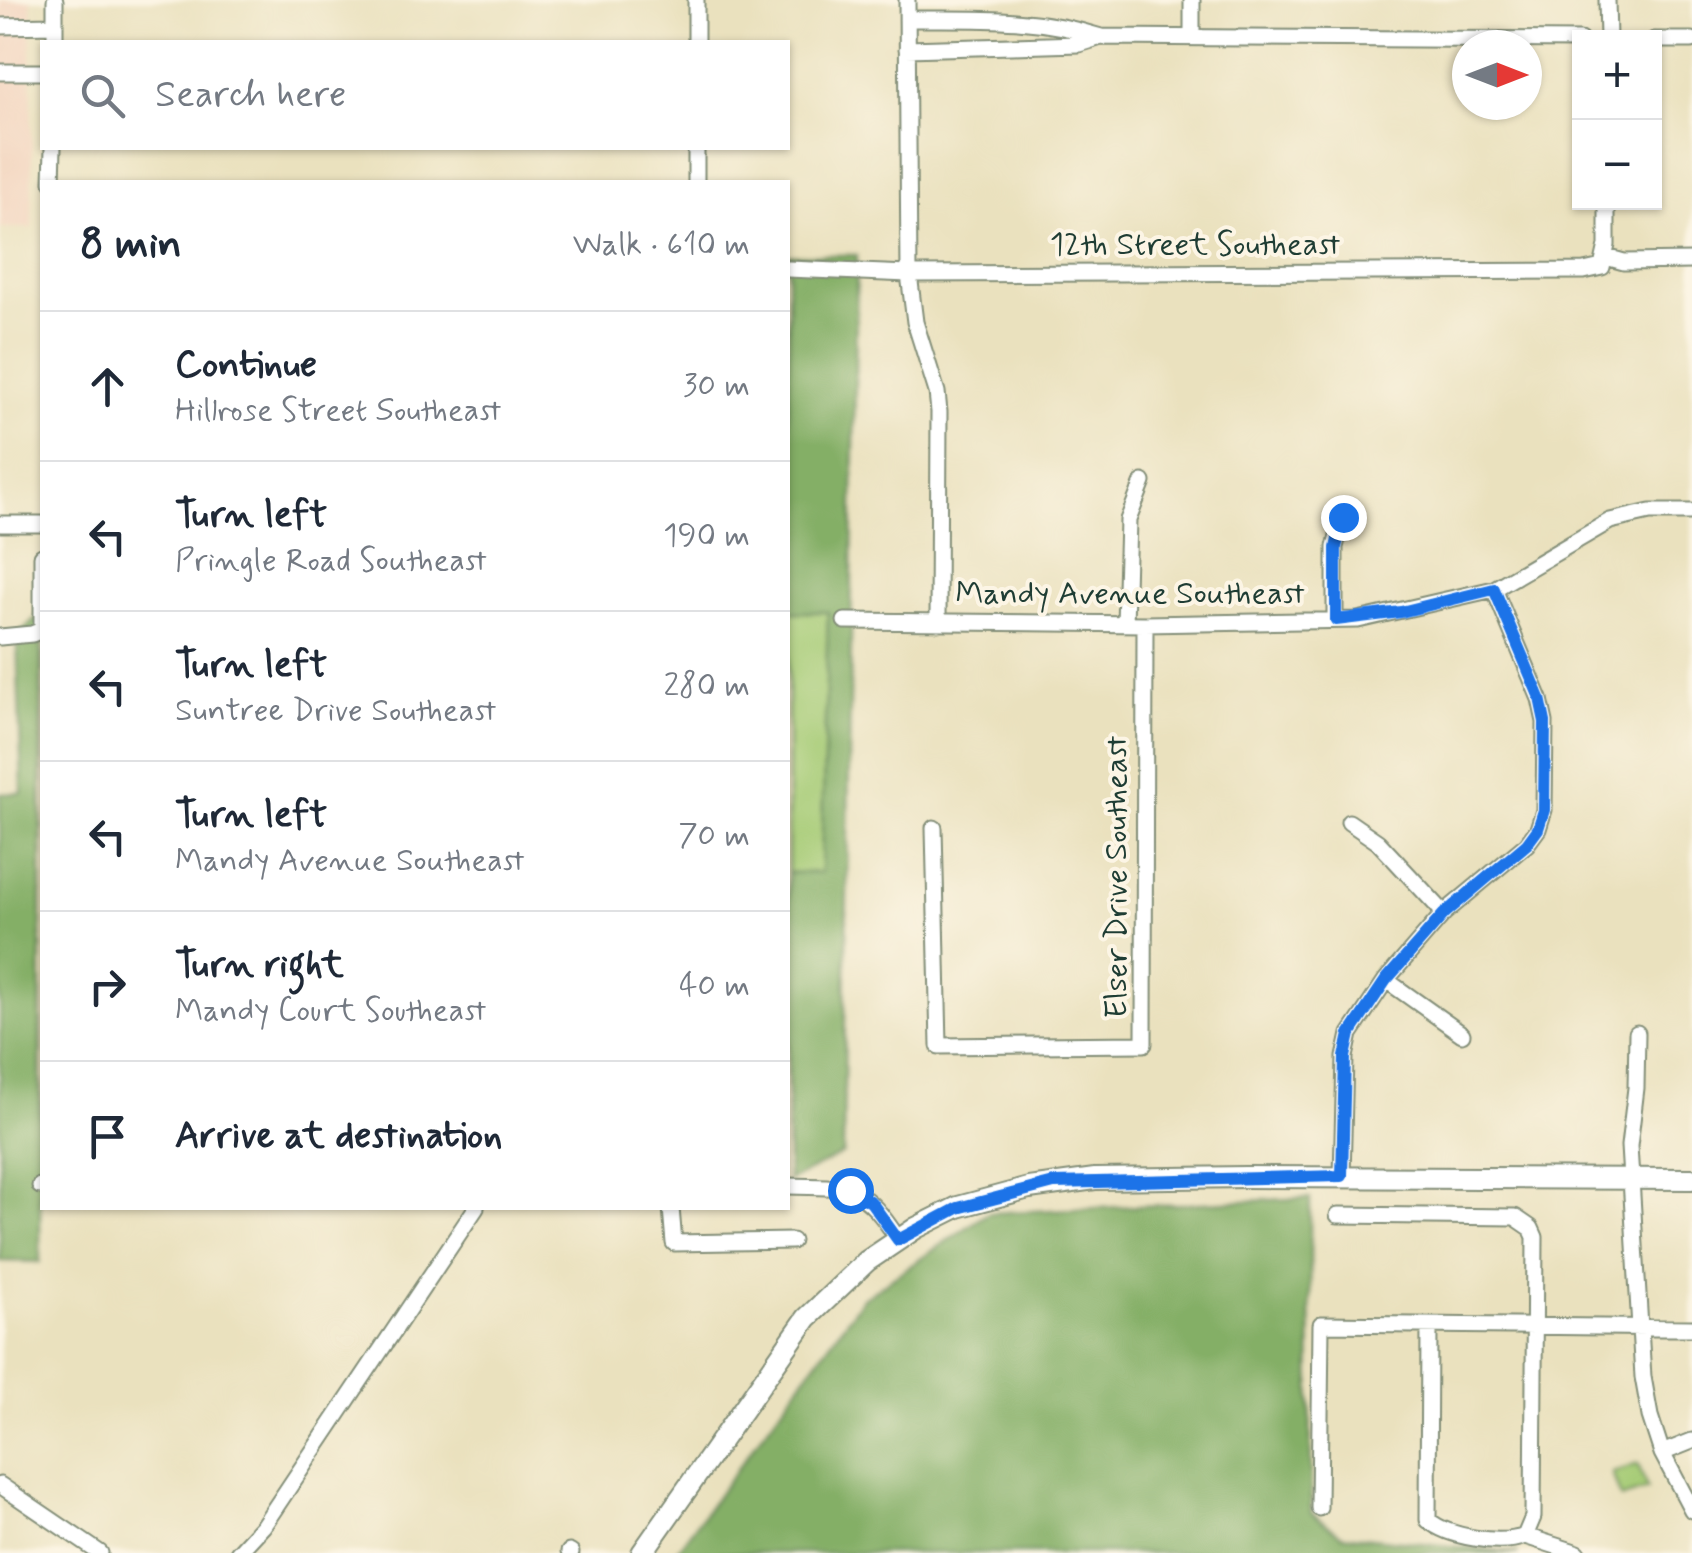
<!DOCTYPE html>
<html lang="en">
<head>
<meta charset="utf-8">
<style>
	:root { --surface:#fff; --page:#f6f6f7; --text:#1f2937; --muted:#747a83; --line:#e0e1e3 }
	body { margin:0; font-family:Mynerve,sans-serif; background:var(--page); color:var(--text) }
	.controls { position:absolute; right:30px; top:30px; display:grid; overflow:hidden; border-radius:0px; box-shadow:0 2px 8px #0004 }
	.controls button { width:90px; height:90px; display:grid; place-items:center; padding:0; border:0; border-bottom:2px solid var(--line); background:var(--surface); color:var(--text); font:50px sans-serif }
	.compass { position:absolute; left:1452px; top:30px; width:90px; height:90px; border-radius:50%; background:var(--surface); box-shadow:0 2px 8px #0004; rotate:90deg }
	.stop { position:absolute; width:30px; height:30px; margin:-22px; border:8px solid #1a73e8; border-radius:50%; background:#fff }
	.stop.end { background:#1a73e8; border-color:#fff; box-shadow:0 2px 10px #0008 }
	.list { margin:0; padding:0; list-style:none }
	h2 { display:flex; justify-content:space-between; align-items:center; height:130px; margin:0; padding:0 40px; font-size:42px }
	h2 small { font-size:32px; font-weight:400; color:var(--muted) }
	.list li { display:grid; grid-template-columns:65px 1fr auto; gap:30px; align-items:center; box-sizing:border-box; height:150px; padding:0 40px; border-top:2px solid var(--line) }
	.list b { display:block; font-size:38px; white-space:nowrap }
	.list p { margin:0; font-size:32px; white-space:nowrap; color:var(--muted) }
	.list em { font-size:32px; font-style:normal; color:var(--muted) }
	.icon { flex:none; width:55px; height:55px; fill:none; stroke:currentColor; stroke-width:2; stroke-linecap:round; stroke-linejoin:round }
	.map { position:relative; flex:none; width:1692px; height:1553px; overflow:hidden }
	.search { position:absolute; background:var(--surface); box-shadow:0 2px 8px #0004; left:40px; top:40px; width:750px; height:110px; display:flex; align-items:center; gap:25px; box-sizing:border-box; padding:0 35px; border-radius:0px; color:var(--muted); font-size:38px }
	.panel { position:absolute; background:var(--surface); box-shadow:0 2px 8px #0004; left:40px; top:180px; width:750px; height:1030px; border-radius:0px }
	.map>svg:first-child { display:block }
</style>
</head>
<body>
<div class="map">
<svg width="1692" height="1553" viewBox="0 0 1692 1553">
	<rect width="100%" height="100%" fill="#fcf5e5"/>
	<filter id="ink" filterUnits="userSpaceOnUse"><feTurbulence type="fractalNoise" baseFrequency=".01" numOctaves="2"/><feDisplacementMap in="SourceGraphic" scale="20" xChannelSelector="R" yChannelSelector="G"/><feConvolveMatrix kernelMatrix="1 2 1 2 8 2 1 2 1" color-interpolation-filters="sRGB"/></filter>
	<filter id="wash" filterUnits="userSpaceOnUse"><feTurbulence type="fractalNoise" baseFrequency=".0048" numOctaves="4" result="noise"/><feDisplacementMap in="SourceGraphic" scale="40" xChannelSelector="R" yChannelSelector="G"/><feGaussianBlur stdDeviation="2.25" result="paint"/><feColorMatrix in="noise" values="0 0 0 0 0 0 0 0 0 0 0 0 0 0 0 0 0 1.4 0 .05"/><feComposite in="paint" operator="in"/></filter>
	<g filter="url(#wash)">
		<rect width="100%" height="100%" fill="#eae1be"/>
		<path fill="#f3d4be" d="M0 0H31L32 228H0Z"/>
		<path fill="#a5cb75" stroke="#628454" stroke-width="2.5" d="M788 612H828L821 873H788Z
			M1638 1464 1647 1489 1621 1498 1612 1473Z"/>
		<path fill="#84af66" stroke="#52764d" stroke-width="2.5" d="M788 255H857L843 1154 788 1181V873L821 872 828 612H788Z
			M42 612 40 1262 0 1261V794L22 793 17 636Z
			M1310 1198 1311 1513 1342 1535 1519 1553H675L863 1298 988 1213Z"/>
	</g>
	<g filter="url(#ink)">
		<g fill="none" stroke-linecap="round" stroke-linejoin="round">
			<g stroke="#848f79" stroke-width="19">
				<path id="minor" d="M55 0V42
					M696 0V42
					M907 0 909 274 915 322 937 392 939 412 938 623
					M1192 0V37
					M1607 0 1608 38
					M907 19C973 19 1037 16 1101 37L1580 40
					M0 26 55 25
					M1654 40H1692
					M907 49 1079 44 1101 37
					M0 72H42
					M696 148V182
					M52 182 53 148
					M1606 257 1624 262 1692 261
					M788 269 909 274 1584 271 1602 267 1607 245V202
					M0 524H42
					M1335 620V547L1343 517
					M845 621 1145 624 1358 620 1494 589 1610 521 1650 512H1692
					M1125 624 1128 520 1143 482
					M0 637 32 634 42 630V556
					M1349 822 1378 842 1444 913
					M934 828 939 1046 1144 1044 1145 624
					M1386 980 1462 1034
					M1637 1033 1636 1088 1629 1146 1643 1377 1650 1416 1662 1453 1692 1510
					M1342 1177 1345 1057 1350 1034 1386 980 1444 913 1527 844 1538 829 1544 810 1545 722 1540 699 1494 589
					M40 1186H42
					M788 1186C851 1187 862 1184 898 1239
					M671 1208 674 1243 792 1241
					M1338 1215 1515 1217 1531 1228 1535 1237 1533 1517 1525 1536C1500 1546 1448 1537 1428 1520L1429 1326
					M1662 1453 1692 1441
					M0 1485 100 1553
					M1319 1508 1321 1324 1692 1328
					M1525 1536 1578 1553
					M569 1552 571 1553
					M238 1553 263 1526 476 1208"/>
			</g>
			<g stroke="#848f79" stroke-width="24">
				<path id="major" d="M642 1553 807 1318 867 1261 916 1228 958 1207 1029 1188 1095 1179 1246 1177 1692 1179"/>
			</g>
			<use href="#minor" stroke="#fff" stroke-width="15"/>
			<use href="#major" stroke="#fff" stroke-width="20"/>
		</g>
	</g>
	<g fill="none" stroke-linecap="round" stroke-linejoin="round" filter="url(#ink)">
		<path stroke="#1a73e8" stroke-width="12" d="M850 1190 871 1202 898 1240 958 1208 1054 1183 1342 1176 1345 1057 1350 1034 1386 980 1444 914 1527 844 1538 829 1544 810 1545 722 1540 698 1494 589 1401 612 1336 620V548L1343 517"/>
	</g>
	<g text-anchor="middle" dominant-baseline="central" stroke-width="8" stroke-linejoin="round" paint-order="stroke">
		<g font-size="32" fill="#1f3d34" stroke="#fcf5e5">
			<text x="1195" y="245">12th Street Southeast</text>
			<text x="1130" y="594">Mandy Avenue Southeast</text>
			<text transform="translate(1117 877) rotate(-90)">Elser Drive Southeast</text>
		</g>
	</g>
</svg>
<div class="controls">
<button>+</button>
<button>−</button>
</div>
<svg class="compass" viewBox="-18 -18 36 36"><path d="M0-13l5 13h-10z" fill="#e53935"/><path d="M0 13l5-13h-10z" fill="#747a83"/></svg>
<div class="stop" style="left:850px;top:1190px"></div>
<div class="stop end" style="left:1343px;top:517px"></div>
<div class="search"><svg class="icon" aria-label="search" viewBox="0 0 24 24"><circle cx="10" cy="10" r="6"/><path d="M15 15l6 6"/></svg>Search here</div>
<section class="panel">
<h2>8 min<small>Walk · 610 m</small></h2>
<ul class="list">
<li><svg class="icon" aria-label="ahead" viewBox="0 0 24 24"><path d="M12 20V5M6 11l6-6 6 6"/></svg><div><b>Continue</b><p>Hillrose Street Southeast</p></div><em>30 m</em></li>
<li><svg class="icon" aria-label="left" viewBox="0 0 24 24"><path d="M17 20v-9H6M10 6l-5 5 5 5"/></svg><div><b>Turn left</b><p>Pringle Road Southeast</p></div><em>190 m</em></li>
<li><svg class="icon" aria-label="left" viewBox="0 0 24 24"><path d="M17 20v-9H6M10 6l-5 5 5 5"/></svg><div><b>Turn left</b><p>Suntree Drive Southeast</p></div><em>280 m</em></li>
<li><svg class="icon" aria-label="left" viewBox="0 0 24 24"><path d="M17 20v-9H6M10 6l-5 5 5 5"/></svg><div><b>Turn left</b><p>Mandy Avenue Southeast</p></div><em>70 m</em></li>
<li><svg class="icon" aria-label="right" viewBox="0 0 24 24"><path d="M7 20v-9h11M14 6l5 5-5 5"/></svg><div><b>Turn right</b><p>Mandy Court Southeast</p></div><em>40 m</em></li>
<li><svg class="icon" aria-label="arrive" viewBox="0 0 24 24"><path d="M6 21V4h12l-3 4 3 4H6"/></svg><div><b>Arrive at destination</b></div></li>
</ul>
</section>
</div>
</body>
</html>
